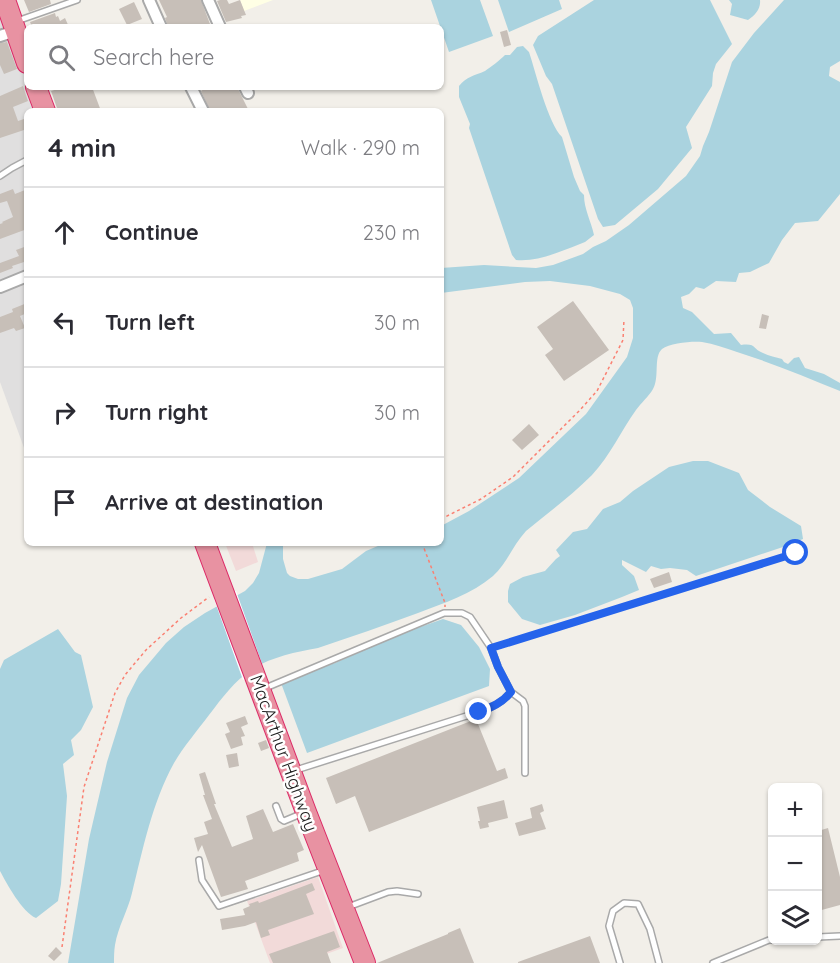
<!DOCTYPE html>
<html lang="en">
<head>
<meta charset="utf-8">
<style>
	:root { --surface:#fff; --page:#f2f2f3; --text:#2b2b33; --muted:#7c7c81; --line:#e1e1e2 }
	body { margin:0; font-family:Quicksand,sans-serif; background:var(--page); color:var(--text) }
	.controls { position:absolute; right:18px; bottom:18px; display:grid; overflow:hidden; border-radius:9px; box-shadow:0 2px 4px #0004 }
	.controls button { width:54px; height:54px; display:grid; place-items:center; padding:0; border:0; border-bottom:2px solid var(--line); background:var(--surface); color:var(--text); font:30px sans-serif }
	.stop { position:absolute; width:18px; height:18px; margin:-14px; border:4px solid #2563eb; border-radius:50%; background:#fff }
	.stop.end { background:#2563eb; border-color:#fff; box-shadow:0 2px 6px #0008 }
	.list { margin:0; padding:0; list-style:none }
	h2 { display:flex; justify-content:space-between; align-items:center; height:78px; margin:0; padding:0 24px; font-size:26px }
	h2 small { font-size:20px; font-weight:400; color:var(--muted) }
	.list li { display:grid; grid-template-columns:39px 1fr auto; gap:18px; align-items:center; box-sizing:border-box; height:90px; padding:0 24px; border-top:2px solid var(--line) }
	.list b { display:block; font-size:22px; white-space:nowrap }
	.list em { font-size:20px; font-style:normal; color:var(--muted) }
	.icon { flex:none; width:33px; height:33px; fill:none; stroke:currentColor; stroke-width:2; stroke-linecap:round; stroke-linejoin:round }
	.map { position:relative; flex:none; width:840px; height:963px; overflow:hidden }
	.search { position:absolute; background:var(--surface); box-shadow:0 2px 4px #0004; left:24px; top:24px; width:420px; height:66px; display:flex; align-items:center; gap:15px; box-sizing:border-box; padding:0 21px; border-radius:9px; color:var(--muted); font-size:22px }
	.panel { position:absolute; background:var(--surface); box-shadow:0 2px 4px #0004; left:24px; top:108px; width:420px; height:438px; border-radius:9px }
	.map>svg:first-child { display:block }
</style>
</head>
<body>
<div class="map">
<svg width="840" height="963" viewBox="0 0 840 963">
	<rect width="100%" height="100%" fill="#f2efe9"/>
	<path fill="#e0dfdf" d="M0 12 27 82V87L38 111H27V456L0 382Z"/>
	<path fill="#f2dad9" d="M225 543H252L258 562 236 571Z
		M318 877 343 948 301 963H270L247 901Z"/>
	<path fill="#ffffe5" d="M240 0H273L244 11Z"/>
	<path fill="#aad3df" d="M431 0H480L493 36 449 52Z
		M498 0H559L562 9 509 32Z
		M594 0H710L732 44 716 64 713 73 712 86 686 127 692 148 658 189 615 225 603 227 598 219 552 84 546 76 533 45 538 36Z
		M729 0H760C761 9 755 15 748 20L730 15 732 4Z
		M784 0H840V61L830 67 829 76 840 82V194L818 221 795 223 782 240 769 263 750 272 739 273 736 282 716 281 704 289 696 287 689 294 681 297 683 308 692 312 714 334 731 333 741 345C757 343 752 349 763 353 769 356 776 357 782 359L784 362 788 364 794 358 799 357 805 368 824 374 840 383V391C806 377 772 363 737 352 725 348 714 344 702 342 692 341 670 343 662 349 653 357 660 377 653 389 649 396 641 403 636 410 621 431 610 456 592 475 572 495 548 513 526 531 513 545 507 563 493 576 472 594 444 603 418 613 385 625 351 637 318 648 296 652 271 657 253 669 234 681 222 698 209 715 197 731 184 746 174 763 152 803 143 849 132 893 128 910 118 927 115 945 114 951 114 957 114 963H68L89 839 107 762 127 698 139 675 166 643 184 627 205 613 245 591 253 583 259 573 267 543H283V559L287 573 290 576 298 579H308L342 569 366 551 385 543H441V526L469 511 519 478 586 414 627 357 633 338V308L630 300 620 294 590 286 550 281 525 282 441 293V268L484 265 536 268 553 265 583 254 593 247 606 241 629 225 686 176 700 156 703 146 709 132 732 62 754 33Z
		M523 46 529 52C536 73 548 123 562 137L574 177 580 191 584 195C584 209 591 221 594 235L585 242 580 244C559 252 538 262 516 260L512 255 469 128 470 124 459 97V86C467 76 474 76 485 71 491 67 500 60 505 55H510L517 47Z
		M693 461H708L739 473 748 490 770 507 801 526 803 539 786 546 696 576 687 570 670 568 661 569 651 566 646 572 622 560V565L634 576 639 590 622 597 575 615 540 625 522 619 508 602V591L510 584 523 577 545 571 556 559 560 556 556 550 573 532 587 529 603 509 620 502 633 491 669 467Z
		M443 619 461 625 479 647 490 669 489 686 307 753 281 683 335 663 400 634Z
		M58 629 75 652 81 655 93 707 81 730 71 740 74 755 63 764 67 796 61 884 58 901 36 918C22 912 7 884 0 871V669L4 660Z"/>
	<path fill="#fff" d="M236 591 265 672 243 680 214 599Z"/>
	<path fill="#c7bfb8" d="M24 0H50L51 4 29 12Z
		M159 0H201L210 24 203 27H168L165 18 167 17Z
		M220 0H227L229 4 240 0 246 15 241 16 242 18 226 22 217 1Z
		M134 2 142 19 127 25 119 9Z
		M55 13 56 17 58 16 60 21 65 18 69 27H32L30 22Z
		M507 30 511 45 504 47 500 32Z
		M7 42 17 69 4 74 0 65V43Z
		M23 86 28 101 13 107 18 121 24 119 27 129 0 138V96Z
		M58 87H92L101 111H58L51 91 58 89Z
		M203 87H237L249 111H210L201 91 204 89Z
		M13 189 15 194 25 190 27 194V229L0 239V224L3 223 2 222 13 217 7 201 0 203V194Z
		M27 246V261L12 266 13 268 0 273V263L19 256 16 250Z
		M573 301 609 350 564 381 545 355 553 349 537 327Z
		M27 303V313L20 316 25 328 16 331 14 328 0 333V317L13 312 12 309Z
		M762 314 769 316 766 329 759 328Z
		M529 424 539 435 522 450 512 440Z
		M669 572 672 582 654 588 650 579Z
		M245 716 248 724 241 727 245 736 241 737 243 745 231 749 225 734 230 732 226 723Z
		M476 719 497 771 505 768 508 778 369 832 355 796 336 804 326 778Z
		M266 740 269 748 261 751 258 743Z
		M237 753 239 766 229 768 226 755Z
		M205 772 216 804H214L232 847 253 839 246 816 263 809 273 832 293 824 304 850 297 853 299 861 245 881 248 889 221 897 202 845 198 852 194 838 208 834 204 822 212 819 203 795H205L199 774Z
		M504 800 508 818 488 823 489 827 480 829 478 821H480L477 807Z
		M542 804 544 811 540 813 546 829 519 836 515 823 532 818 530 808Z
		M828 828 840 877V905L818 911V831Z
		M312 883 315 890 306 894 314 914 268 930 270 935 261 938 256 922 245 926 222 930 220 919 245 915 243 909 250 906 249 904 258 901 259 903Z
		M460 928 474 963H377L448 934V933Z
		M334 931 340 947 327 952 331 963H273L269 954Z
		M590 936 600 963H518V962Z
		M56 947 62 953 54 961 48 956Z"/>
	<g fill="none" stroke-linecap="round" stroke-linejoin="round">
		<g stroke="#a9a9a9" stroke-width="8">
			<path id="lane" d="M17 21 77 0
				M0 176 12 168 27 160
				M263 689 444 613H462L470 617 491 648 498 667 511 692C502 703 492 707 479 712L296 770
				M511 692 523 701 525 706V773
				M276 806 281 819 284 821 303 813
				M199 860 202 880 219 906 325 870
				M348 907 388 892 397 891 418 894
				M818 937 840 936
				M620 963 609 926 613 911 624 903 638 904 650 929 659 963
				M713 963 769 940H772"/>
		</g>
		<g stroke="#a9a9a9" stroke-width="14">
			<path id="street" d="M149 0 161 27
				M208 0 220 27
				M0 36 15 31
				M191 87 203 111
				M245 87 248 93
				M0 287 27 276"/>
		</g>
		<g stroke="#dc2a67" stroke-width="22">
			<path id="highway" d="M5 0 27 63
				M36 87 45 111
				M205 543 306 812 365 963"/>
		</g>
		<path stroke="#fa8072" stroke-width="1.5" stroke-dasharray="3 3" stroke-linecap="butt" d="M441 519 481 499 513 477 580 410 597 391 623 340 624 319
			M422 543 445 603V607
			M498 646 796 553
			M62 947 84 787 115 693 125 675 146 650 181 618 209 597"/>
		<use href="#lane" stroke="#fff" stroke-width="5"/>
		<use href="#street" stroke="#fff" stroke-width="10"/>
		<use href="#highway" stroke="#e892a2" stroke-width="20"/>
	</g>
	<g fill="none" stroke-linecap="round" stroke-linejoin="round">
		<path stroke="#2563eb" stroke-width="8" d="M479 712C492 707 502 703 511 692L498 667 491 648 796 553"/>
	</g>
	<g text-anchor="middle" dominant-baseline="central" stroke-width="5" stroke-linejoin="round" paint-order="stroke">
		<g font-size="18" fill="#222" stroke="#fff">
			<text transform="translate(284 753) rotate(70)">MacArthur Highway</text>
		</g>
	</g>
</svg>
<div class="controls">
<button>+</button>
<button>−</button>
<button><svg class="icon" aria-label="layers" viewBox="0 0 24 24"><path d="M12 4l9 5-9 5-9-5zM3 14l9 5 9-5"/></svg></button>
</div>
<div class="stop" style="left:796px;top:553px"></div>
<div class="stop end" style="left:479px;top:712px"></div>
<div class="search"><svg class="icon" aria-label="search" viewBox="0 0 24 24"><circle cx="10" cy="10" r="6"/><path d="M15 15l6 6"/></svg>Search here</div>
<section class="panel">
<h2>4 min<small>Walk · 290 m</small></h2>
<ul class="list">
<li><svg class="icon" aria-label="ahead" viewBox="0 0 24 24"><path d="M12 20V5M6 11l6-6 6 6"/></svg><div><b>Continue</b></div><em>230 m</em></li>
<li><svg class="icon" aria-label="left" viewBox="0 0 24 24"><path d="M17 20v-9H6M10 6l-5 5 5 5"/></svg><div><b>Turn left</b></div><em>30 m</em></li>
<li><svg class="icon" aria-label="right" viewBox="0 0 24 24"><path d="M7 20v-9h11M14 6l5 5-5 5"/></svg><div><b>Turn right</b></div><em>30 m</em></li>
<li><svg class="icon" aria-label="arrive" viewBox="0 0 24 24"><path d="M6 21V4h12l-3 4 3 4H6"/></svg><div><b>Arrive at destination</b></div></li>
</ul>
</section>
</div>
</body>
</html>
